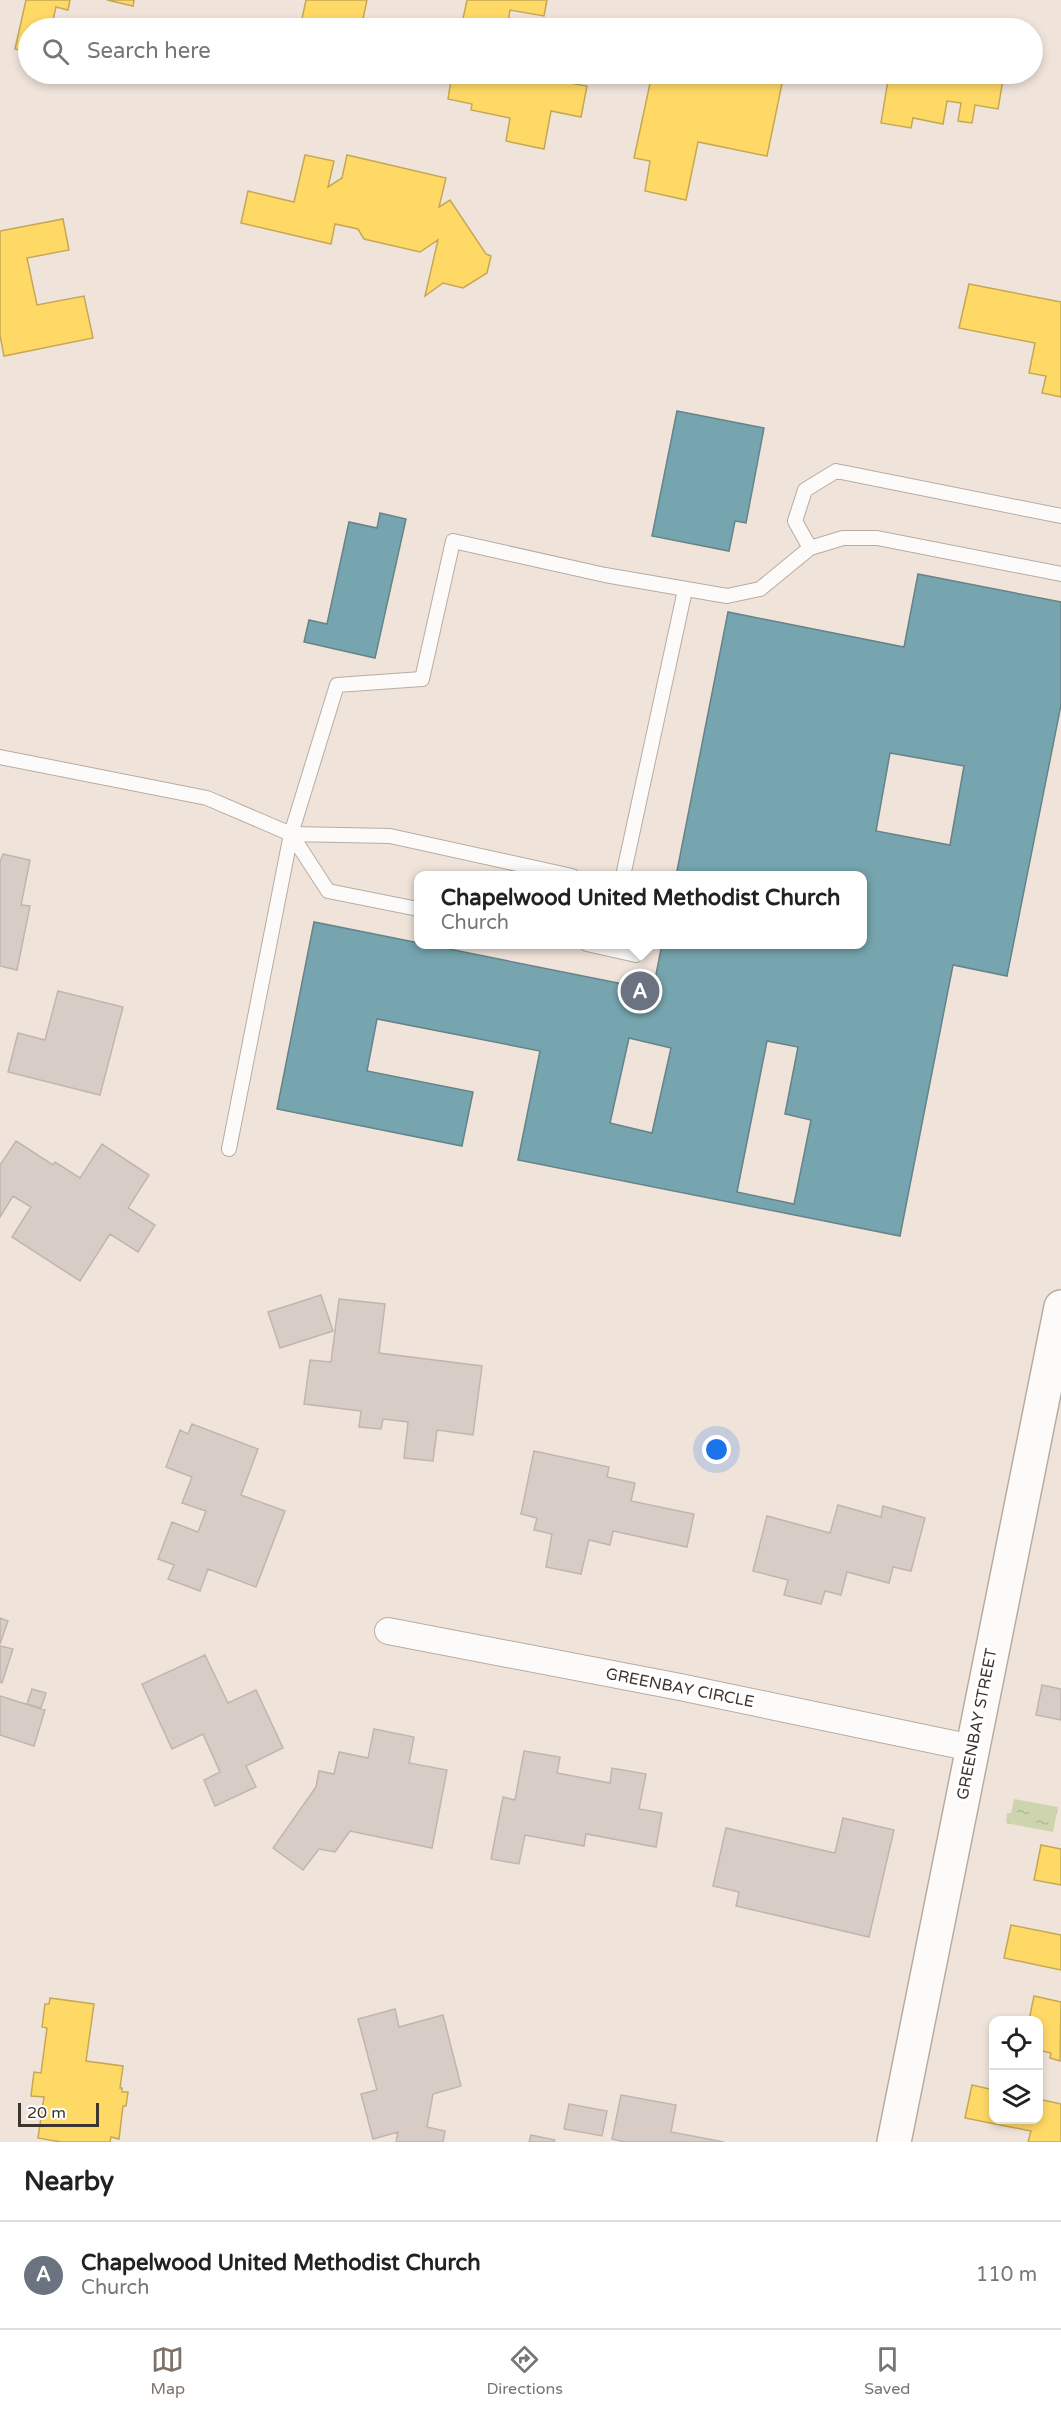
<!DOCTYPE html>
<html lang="en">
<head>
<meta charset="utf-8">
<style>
	:root { --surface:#fff; --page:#f2f2f2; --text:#222; --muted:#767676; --line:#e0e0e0; --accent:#7c726a }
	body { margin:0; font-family:"Varela Round",sans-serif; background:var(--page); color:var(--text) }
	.controls { position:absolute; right:18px; bottom:18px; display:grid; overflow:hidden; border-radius:12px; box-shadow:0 3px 9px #0003 }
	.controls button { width:54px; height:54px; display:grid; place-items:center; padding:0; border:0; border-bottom:2px solid var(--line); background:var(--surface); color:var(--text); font:30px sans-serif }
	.scale { position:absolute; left:18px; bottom:15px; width:81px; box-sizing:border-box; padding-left:6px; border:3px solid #3d342d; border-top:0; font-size:16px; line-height:21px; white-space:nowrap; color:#3d342d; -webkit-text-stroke:4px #fff; paint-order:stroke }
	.you { position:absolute; left:717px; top:1450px; width:21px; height:21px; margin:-15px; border:4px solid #fff; border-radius:50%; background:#1a73e8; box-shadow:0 0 0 9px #1a73e833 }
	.badge { display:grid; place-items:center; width:39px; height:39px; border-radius:50%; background:var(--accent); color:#fff; font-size:20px; font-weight:700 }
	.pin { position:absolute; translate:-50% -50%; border:3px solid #fff; box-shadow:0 2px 6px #0006 }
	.popup { position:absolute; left:414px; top:871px; width:453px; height:78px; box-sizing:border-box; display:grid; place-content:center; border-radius:12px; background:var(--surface); filter:drop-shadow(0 2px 4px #0005); font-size:20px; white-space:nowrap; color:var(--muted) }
	.popup b { font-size:22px; color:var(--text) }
	.popup::after { content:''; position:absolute; left:50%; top:100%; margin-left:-12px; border:12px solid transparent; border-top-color:var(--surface) }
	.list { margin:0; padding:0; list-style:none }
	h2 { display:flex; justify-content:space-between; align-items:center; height:78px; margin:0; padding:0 24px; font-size:26px }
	h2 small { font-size:20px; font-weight:400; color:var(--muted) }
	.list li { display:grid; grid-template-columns:39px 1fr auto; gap:18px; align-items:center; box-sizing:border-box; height:108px; padding:0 24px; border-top:2px solid var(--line) }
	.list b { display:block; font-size:22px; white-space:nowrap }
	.list p { margin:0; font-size:20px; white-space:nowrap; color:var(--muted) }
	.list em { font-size:20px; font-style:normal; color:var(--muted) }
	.icon { flex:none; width:33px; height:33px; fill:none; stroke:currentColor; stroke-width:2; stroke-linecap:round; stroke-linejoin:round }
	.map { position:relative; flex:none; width:1061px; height:2142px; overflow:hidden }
	.search { position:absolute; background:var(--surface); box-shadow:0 3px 9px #0003; left:18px; right:18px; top:18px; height:66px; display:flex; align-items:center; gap:15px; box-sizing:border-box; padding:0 21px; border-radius:33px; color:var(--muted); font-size:22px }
	.sheet { height:186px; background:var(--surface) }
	nav { display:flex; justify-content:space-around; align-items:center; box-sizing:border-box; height:84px; border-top:2px solid var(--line); background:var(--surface); font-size:16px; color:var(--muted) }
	nav a { display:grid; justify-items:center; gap:3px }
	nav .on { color:var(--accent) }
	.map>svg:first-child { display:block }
</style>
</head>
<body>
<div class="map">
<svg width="1061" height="2142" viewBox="0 0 1061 2142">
	<defs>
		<pattern id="water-ripples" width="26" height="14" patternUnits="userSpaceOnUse" patternTransform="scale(1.5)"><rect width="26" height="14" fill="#ced5ae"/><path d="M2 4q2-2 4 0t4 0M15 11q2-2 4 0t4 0" fill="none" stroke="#b2b796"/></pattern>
	</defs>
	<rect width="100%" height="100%" fill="#f0e4da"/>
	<path fill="url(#water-ripples)" d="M1014 1799 1058 1807 1053 1832 1006 1823 1007 1813H1011Z"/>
	<path fill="#ffd966" stroke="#c5a855" stroke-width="1.5" d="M26 0H70L68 10 56 7 51 28H28V52L15 49Z
		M107 0H134L133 6Z
		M306 0H367L361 28H300Z
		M467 0H547L544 16 510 10 507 28H461Z
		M452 74H519L587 86 581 117 551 111 544 149 506 141 510 118 471 110 472 104 448 99Z
		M652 74H784L767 156 698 142 686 200 645 191 650 161 634 158Z
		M889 74H1004L998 109 975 105 972 123 958 121 961 103 947 101 943 124 913 118 911 128 881 123Z
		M305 155 334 161 328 187 342 178 347 155 446 178 439 207 450 200 486 254 491 256 487 273 463 288 443 283 425 296 438 240 420 252 364 239 358 229 335 224 331 244 241 223 248 191 294 202Z
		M63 219 69 250 27 258 37 305 84 296 93 338 4 356 0 335V231Z
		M969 284 1061 302V397L1042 393 1046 376 1029 373 1035 343 959 328Z
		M1041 1845 1061 1849V1885L1034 1880Z
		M1011 1925 1061 1935V1970L1004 1958Z
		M1034 1996 1061 2002 1060 2061 1050 2058 1051 2053 1042 2051 1041 2056H1038V2020H1029Z
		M50 1998 94 2004 86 2061 123 2066 120 2088H122V2092H128L126 2106H123L119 2139 111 2137 110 2142H61L38 2138 44 2097 31 2096 34 2072 41 2073 47 2028 42 2027 45 2004H49Z
		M972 2085 994 2090V2120H1038V2099L1061 2104V2142H1028L1031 2131 965 2118Z"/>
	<path fill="#76a5af" stroke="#658388" stroke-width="1.5" fill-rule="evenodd" d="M677 411 764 428 746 523 735 521 729 551 652 536Z
		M380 513 406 519 375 658 304 642 309 620 327 624 349 522 377 528Z
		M918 574 1061 602V705L1007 976 953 965 900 1236 518 1160 540 1051 377 1019 367 1071 473 1092 462 1146 277 1109 314 922 653 990 662 944H862V876H676L728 612 904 647ZM890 753 964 766 950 845 876 831ZM629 1038 671 1048 652 1133 610 1123ZM767 1041 798 1047 785 1114 811 1120 794 1204 737 1192Z"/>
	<path fill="#d8ccc7" stroke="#c0b5af" stroke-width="1.5" d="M3 854 30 860 21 905 30 906 17 970 0 966V862Z
		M58 991 123 1007 100 1095 8 1072 18 1033 45 1040Z
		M16 1141 53 1165 55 1162 80 1178 102 1144 149 1175 128 1208 155 1225 138 1252 110 1234 80 1281 12 1237 31 1207 13 1196 0 1217V1165Z
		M321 1295 333 1331 280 1348 268 1312Z
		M339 1299 385 1304 379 1353 482 1366 473 1435 437 1430 433 1461 404 1458 408 1422 383 1419 381 1429 359 1427 361 1411 304 1404 310 1360 331 1362Z
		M192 1424 258 1449 241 1495 285 1511 256 1587 208 1569 200 1591 168 1579 174 1565 158 1559 172 1522 198 1532 206 1511 182 1503 192 1477 166 1467 180 1430 188 1434Z
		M534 1451 609 1467 607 1477 635 1483 631 1501 694 1514 687 1547 613 1531 610 1545 589 1540 581 1574 546 1567 552 1534 534 1530 537 1518 521 1514Z
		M838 1505 881 1517 883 1506 925 1518 911 1571 893 1567 889 1583 847 1572 841 1595 825 1591 821 1604 784 1595 788 1580 753 1571 767 1516 830 1533Z
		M0 1618 8 1621 0 1644Z
		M0 1646 13 1649 2 1683 0 1682Z
		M205 1655 228 1703 256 1690 283 1748 246 1766 256 1787 215 1806 204 1780 220 1772 203 1734 172 1749 142 1684Z
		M1042 1685 1061 1689V1720L1036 1715Z
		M32 1689 46 1693 41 1708 27 1704Z
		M0 1696 45 1710 34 1746 0 1735Z
		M374 1729 414 1737 409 1763 447 1770 432 1848 350 1831 335 1852 319 1849 303 1870 273 1848 316 1787 319 1771 334 1774 339 1752 368 1758Z
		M524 1751 560 1757 557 1773 610 1783 612 1768 646 1774 639 1809 662 1813 656 1847 586 1834 584 1846 525 1835 519 1864 491 1859 503 1797 515 1800Z
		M843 1818 894 1830 869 1937 736 1906 739 1892 713 1886 726 1828 835 1853Z
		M395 2009 399 2027 443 2015 461 2086 433 2094 427 2127 445 2131 443 2142H396L398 2132 373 2139 361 2094 377 2090 358 2019Z
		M621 2095 676 2105 671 2132 724 2142H625L612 2139Z
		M569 2104 607 2111 602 2136 564 2129Z
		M531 2135 555 2140 554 2142H529Z"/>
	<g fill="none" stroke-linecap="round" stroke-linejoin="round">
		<g stroke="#b6aca4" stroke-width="16">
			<path id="lane" d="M810 548 795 521 805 490 836 471 1061 516
				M0 757 207 798 291 834 390 836 572 876
				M291 834 328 891 418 909
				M623 876 685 590
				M587 944 636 955 639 944
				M229 1149 291 834 337 685 422 679 453 541 605 575 727 596 760 589 810 548 843 538H877L1061 574"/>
		</g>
		<g stroke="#b6aca4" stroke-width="28">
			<path id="street" d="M388 1631 680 1687 972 1748"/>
		</g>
		<g stroke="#b6aca4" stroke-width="36">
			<path id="secondary" d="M894 2142 1061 1307"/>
		</g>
		<use href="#lane" stroke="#fdfbf9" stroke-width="14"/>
		<use href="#street" stroke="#fdfbf9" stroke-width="26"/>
		<use href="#secondary" stroke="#fdfbf9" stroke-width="33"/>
	</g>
	<g text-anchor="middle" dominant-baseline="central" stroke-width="6" stroke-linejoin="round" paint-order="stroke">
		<g font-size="16" fill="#3d342d" stroke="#fff">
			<text transform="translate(680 1688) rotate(11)">GREENBAY CIRCLE</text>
			<text transform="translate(977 1724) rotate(-79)">GREENBAY STREET</text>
		</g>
	</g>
</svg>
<div class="controls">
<button><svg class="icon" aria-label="locate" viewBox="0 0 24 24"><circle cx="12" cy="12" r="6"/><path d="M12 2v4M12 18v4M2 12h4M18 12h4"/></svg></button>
<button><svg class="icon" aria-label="layers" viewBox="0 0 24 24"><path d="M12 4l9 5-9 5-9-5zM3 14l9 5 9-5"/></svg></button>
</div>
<div class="scale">20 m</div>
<div class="you"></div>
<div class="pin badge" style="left:640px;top:991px;background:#6b7280">A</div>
<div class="popup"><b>Chapelwood United Methodist Church</b>Church</div>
<div class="search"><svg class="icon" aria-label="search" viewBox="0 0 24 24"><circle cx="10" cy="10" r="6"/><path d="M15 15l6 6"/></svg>Search here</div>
</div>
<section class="sheet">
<h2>Nearby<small></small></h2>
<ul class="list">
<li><span class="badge" style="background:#6b7280">A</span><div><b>Chapelwood United Methodist Church</b><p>Church</p></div><em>110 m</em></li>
</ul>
</section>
<nav>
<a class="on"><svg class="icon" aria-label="map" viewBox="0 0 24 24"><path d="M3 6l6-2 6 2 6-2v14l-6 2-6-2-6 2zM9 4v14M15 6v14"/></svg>Map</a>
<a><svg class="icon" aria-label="directions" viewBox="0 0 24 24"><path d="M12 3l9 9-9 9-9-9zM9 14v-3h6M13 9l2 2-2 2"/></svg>Directions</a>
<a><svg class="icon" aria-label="saved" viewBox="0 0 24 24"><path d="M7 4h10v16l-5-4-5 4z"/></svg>Saved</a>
</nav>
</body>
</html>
